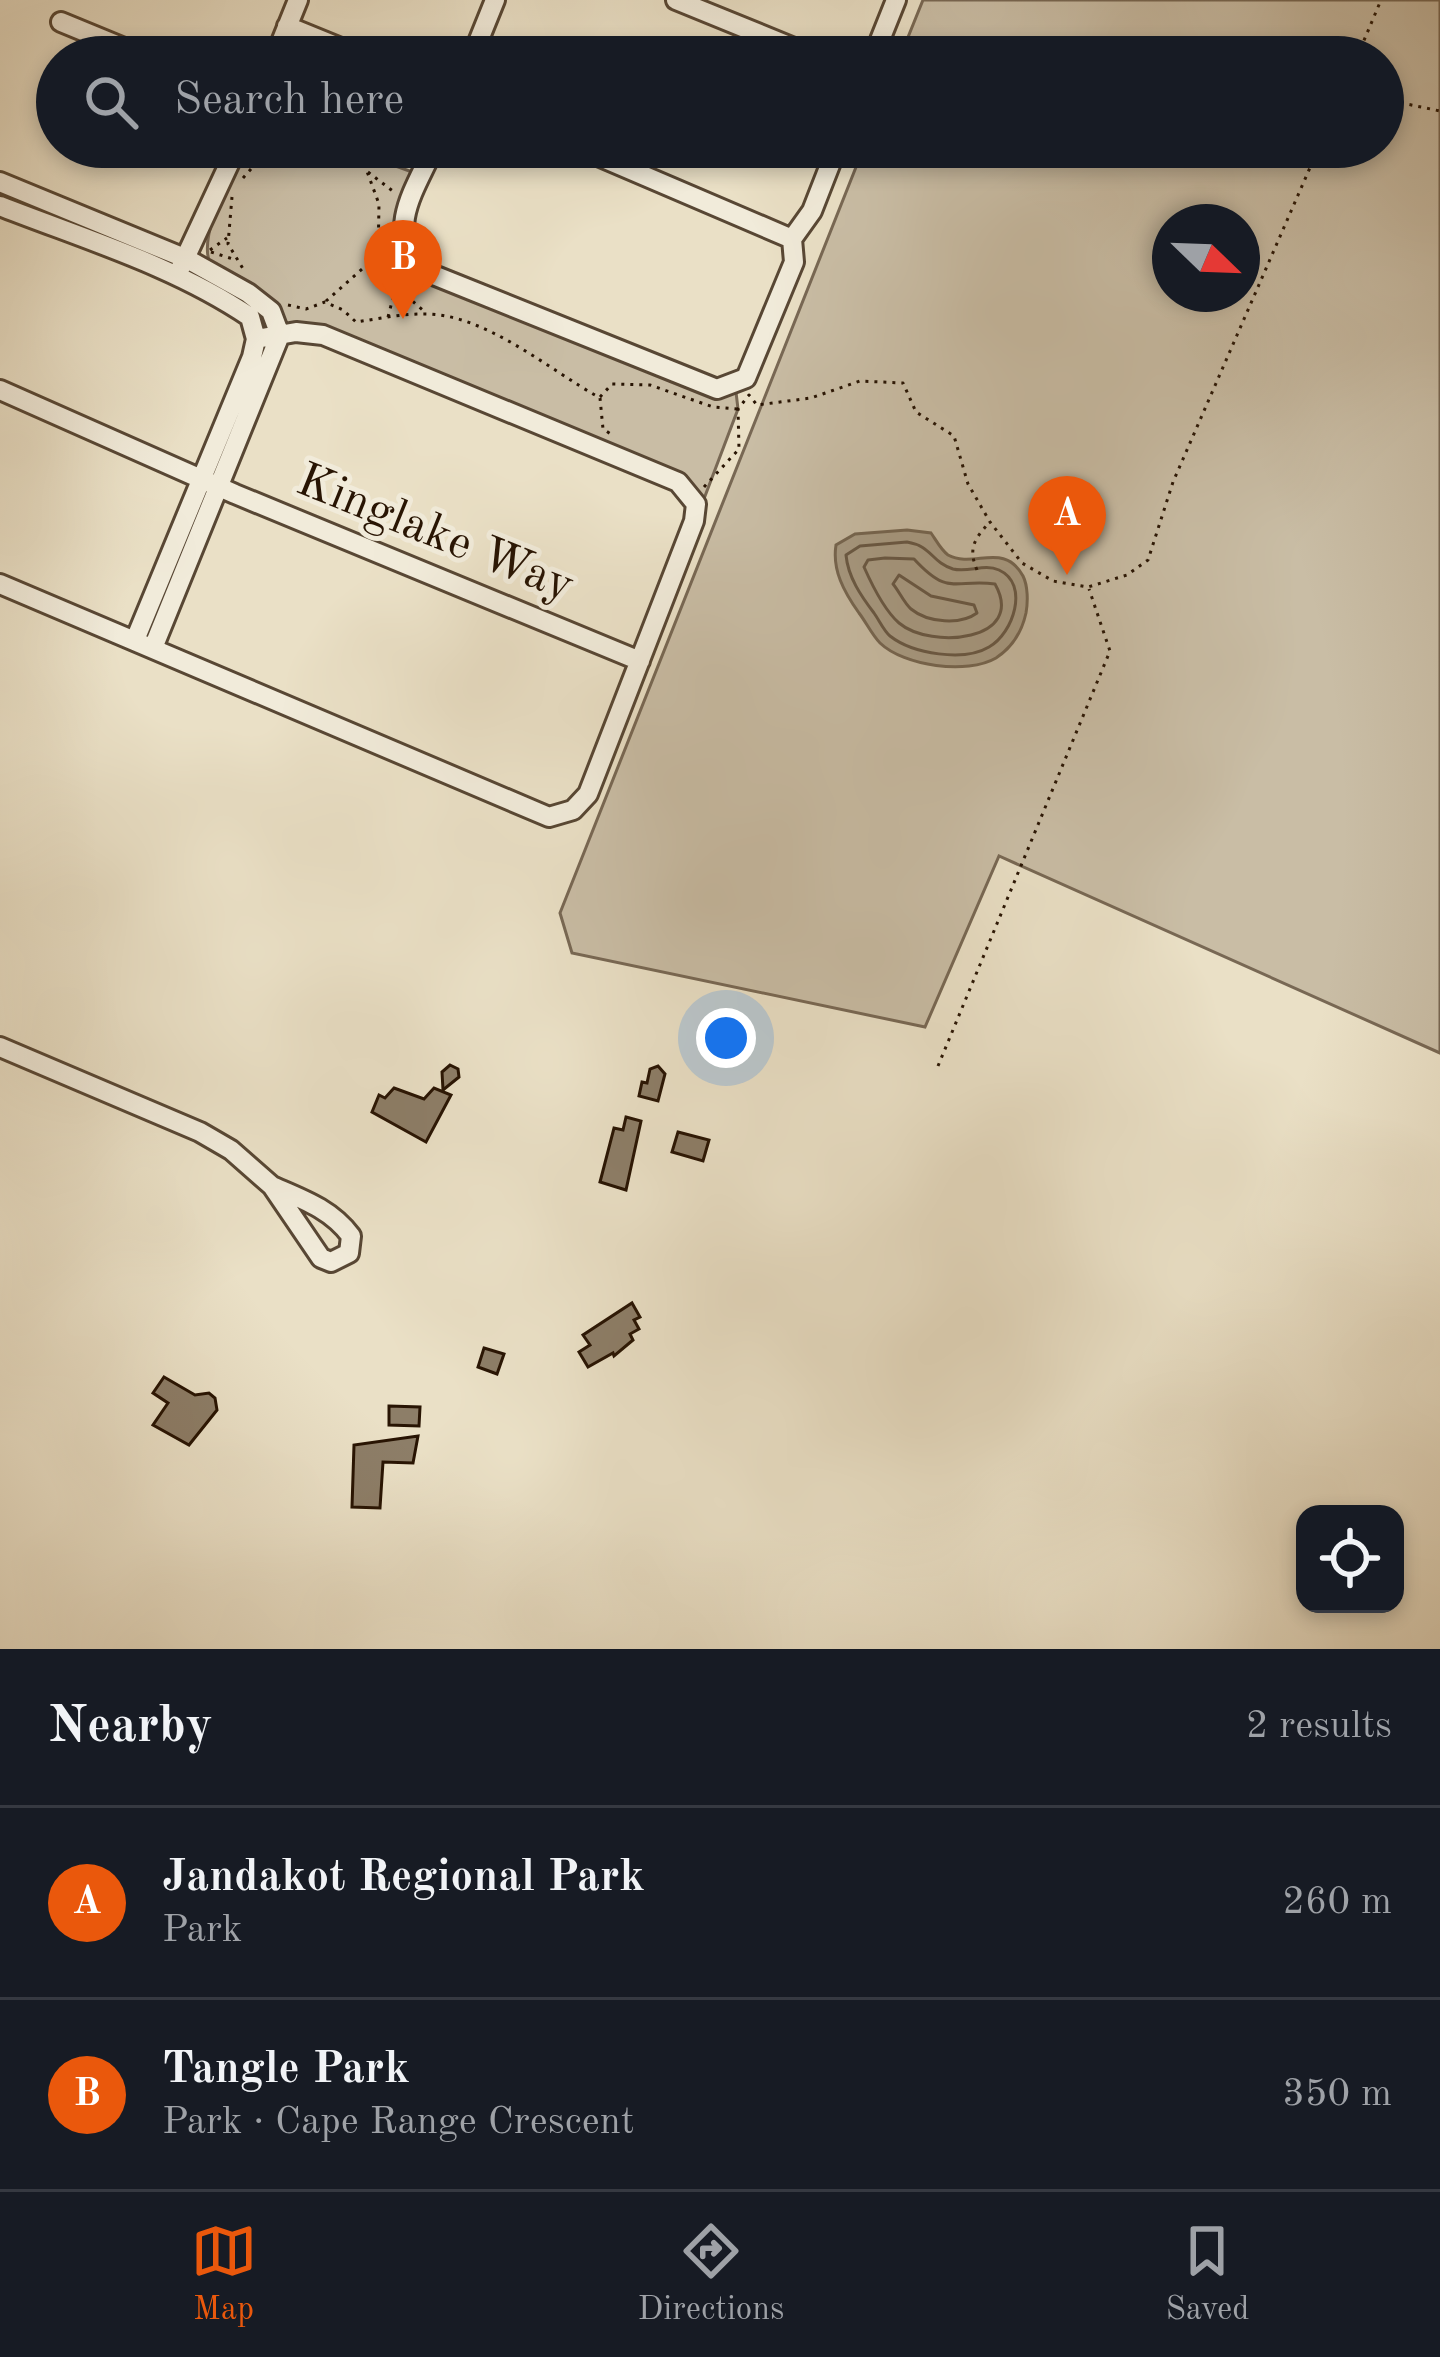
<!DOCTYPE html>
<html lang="en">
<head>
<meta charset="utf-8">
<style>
	:root { --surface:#171b24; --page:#242831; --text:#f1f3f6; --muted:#9ea1a6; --line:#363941; --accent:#ea580c }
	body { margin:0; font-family:"Old Standard TT",serif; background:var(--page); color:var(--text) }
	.controls { position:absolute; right:36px; bottom:36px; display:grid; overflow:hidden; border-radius:24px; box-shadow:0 6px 18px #0003 }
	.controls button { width:108px; height:108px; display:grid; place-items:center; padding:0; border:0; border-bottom:3px solid var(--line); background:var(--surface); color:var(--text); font:60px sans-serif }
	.compass { position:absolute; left:1152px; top:204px; width:108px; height:108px; border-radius:50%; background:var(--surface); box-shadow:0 6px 18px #0003; rotate:113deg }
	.you { position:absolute; left:726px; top:1038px; width:42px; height:42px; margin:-30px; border:9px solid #fff; border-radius:50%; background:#1a73e8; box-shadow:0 0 0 18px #1a73e833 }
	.badge { display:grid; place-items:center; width:78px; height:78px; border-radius:50%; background:var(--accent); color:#fff; font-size:39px; font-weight:700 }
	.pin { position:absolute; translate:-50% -99px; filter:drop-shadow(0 3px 6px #0008) }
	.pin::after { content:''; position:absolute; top:63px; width:42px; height:36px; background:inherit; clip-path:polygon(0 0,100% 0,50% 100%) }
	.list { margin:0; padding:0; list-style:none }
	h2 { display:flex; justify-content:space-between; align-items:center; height:156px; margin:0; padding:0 48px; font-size:51px }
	h2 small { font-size:39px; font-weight:400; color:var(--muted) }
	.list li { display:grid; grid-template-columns:78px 1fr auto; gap:36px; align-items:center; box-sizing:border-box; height:192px; padding:0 48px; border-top:3px solid var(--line) }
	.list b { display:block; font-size:45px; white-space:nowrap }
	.list p { margin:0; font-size:39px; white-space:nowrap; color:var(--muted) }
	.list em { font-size:39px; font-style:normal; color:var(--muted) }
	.icon { flex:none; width:66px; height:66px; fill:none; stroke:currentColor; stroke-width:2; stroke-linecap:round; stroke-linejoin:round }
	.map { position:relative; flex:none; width:1440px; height:1649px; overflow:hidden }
	.search { position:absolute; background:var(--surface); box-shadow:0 6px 18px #0003; left:36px; right:36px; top:36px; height:132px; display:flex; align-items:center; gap:30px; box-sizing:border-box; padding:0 42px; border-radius:66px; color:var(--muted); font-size:45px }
	.sheet { height:540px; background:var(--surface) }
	nav { display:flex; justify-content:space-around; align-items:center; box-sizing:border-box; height:168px; border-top:3px solid var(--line); background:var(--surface); font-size:33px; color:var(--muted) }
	nav a { display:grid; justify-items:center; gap:6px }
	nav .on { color:var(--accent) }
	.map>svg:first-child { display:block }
</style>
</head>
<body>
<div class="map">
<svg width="1440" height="1649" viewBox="0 0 1440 1649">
	<rect width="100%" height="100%" fill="#eae0c6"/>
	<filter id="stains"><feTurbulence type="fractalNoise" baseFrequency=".00167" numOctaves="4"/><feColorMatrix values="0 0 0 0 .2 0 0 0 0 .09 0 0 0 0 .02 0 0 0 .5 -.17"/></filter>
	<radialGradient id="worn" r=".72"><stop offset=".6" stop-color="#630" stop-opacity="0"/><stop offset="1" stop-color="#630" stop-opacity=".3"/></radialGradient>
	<path fill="#c9bda5" stroke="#786854" stroke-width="3" fill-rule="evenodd" d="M923 0H1440V1053L999 856 925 1027 572 953 560 913 864 147H1383V57H900ZM1170 222H1242V294H1170Z
		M244 147H343L415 173 392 234V248L412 272 717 396 736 392 738 409 702 504 681 479 322 331 283 330 211 266C196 237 231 177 244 147Z"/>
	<path fill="#a89b84" stroke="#756550" stroke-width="3" d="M907 530 931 533C936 540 941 550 948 555 974 569 1004 541 1023 576 1028 586 1028 602 1026 613 1022 631 1013 647 996 658 967 675 904 666 880 643 872 635 866 622 859 613 844 592 832 570 836 545L855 534Z"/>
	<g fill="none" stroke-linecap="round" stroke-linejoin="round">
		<path stroke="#685844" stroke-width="3" d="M907 542C932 546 931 562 953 569 969 573 984 563 999 570 1030 584 1013 634 989 647 964 662 913 654 890 636 884 631 879 620 874 613 861 596 848 577 846 555L860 546Z
			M885 558 914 559C949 597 954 579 995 584 1027 641 931 650 899 623 884 610 872 585 864 567L868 560Z
			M899 575 931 596 974 605 977 613C961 625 928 623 911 609 904 603 899 591 893 584Z"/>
	</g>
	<path fill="#8d7e68" stroke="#281403" stroke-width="3" d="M450 1065 458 1069 459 1077 443 1090 442 1072Z
		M658 1066 665 1074 658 1101 639 1096 642 1082 647 1083 650 1069Z
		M394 1088 424 1099 434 1088 451 1095 426 1142 372 1112 379 1095 385 1098Z
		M626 1117 641 1121 626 1190 600 1182 614 1128 623 1130Z
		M678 1132 709 1140 703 1161 672 1152Z
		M632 1303 640 1317 634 1320 639 1329 630 1334 633 1340 614 1356 613 1353 588 1367 579 1352 590 1345 583 1335Z
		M484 1348 504 1354 497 1374 478 1367Z
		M164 1377 195 1395 209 1393 215 1398 217 1410 189 1445 153 1425 168 1403 153 1393Z
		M389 1406 420 1407 419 1426 389 1425Z
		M418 1436 413 1463 383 1462 380 1508 352 1507 354 1445Z"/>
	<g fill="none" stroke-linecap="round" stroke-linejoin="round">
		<g stroke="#584734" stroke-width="24">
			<path id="street" d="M676 0 816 57
				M61 22 146 57
				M287 26 363 57
				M275 57 298 0
				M472 57 495 0
				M868 57 878 45 896 0
				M434 147C415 190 388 224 416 268L717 389 746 378 794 262 792 239 577 147
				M0 182 187 259 248 293 271 311 280 335 153 648
				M0 206C84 239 175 266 250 317L256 339 252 357 135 640
				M792 239 812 211 837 147
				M181 267 237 147
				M0 390 235 494 640 661
				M0 584 549 817 573 810 588 794 694 521 696 504 678 482 323 335 296 332 256 339
				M0 1047 200 1132 231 1150 272 1186 321 1258 331 1262 349 1253 351 1236C331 1209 302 1199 272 1186"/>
		</g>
		<path stroke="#281403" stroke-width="3" stroke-dasharray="3 6" stroke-linecap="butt" d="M1357 57 1381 0
			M1383 99 1440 111
			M332 147 365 166 379 204 378 260 403 293 425 312
			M368 172 394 192
			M243 178 260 159 279 147
			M232 197 228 244 245 272
			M210 250 227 238
			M211 252 236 260
			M326 301 369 263 377 248
			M288 305 306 309 325 302 343 310 356 322C377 319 400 314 422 314 483 312 548 369 600 398L603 429 614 436
			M388 317 396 286
			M600 397 612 384 650 385 713 407 737 409
			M704 487 739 449 738 409 749 395 757 405 811 398 860 381 903 383 916 412 954 436 968 484 990 522 1022 563 1053 581 1088 587 1127 575 1148 560 1173 482 1319 147
			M977 570C968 549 974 539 989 523
			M938 1066 1110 651 1089 589"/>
		<use href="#street" stroke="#f1ebda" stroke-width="18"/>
	</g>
	<g text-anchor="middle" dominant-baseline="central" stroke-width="10" stroke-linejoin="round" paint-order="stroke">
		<g font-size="48" fill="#281403" stroke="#f1ebda">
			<text transform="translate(435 534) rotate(22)">Kinglake Way</text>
		</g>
	</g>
	<rect width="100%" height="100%" filter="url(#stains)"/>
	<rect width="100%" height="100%" fill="url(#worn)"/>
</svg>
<div class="controls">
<button><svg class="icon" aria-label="locate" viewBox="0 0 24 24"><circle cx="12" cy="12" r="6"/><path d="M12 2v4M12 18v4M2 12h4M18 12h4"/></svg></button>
</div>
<svg class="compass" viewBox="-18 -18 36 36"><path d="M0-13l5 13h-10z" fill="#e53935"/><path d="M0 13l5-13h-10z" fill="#9ea1a6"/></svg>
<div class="you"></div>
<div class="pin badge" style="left:1067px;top:575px">A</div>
<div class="pin badge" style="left:403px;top:319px">B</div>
<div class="search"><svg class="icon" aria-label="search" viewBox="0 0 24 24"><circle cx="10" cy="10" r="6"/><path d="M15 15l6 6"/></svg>Search here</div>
</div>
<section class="sheet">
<h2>Nearby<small>2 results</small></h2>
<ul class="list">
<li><span class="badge">A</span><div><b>Jandakot Regional Park</b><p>Park</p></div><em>260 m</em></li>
<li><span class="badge">B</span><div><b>Tangle Park</b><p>Park · Cape Range Crescent</p></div><em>350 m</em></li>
</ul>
</section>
<nav>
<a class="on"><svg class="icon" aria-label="map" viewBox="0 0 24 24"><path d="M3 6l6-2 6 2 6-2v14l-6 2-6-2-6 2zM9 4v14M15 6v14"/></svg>Map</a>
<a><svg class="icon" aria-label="directions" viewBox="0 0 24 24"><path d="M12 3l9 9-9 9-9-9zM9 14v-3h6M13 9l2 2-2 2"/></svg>Directions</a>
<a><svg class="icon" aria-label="saved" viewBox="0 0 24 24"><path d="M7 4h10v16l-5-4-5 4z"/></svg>Saved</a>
</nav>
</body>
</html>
